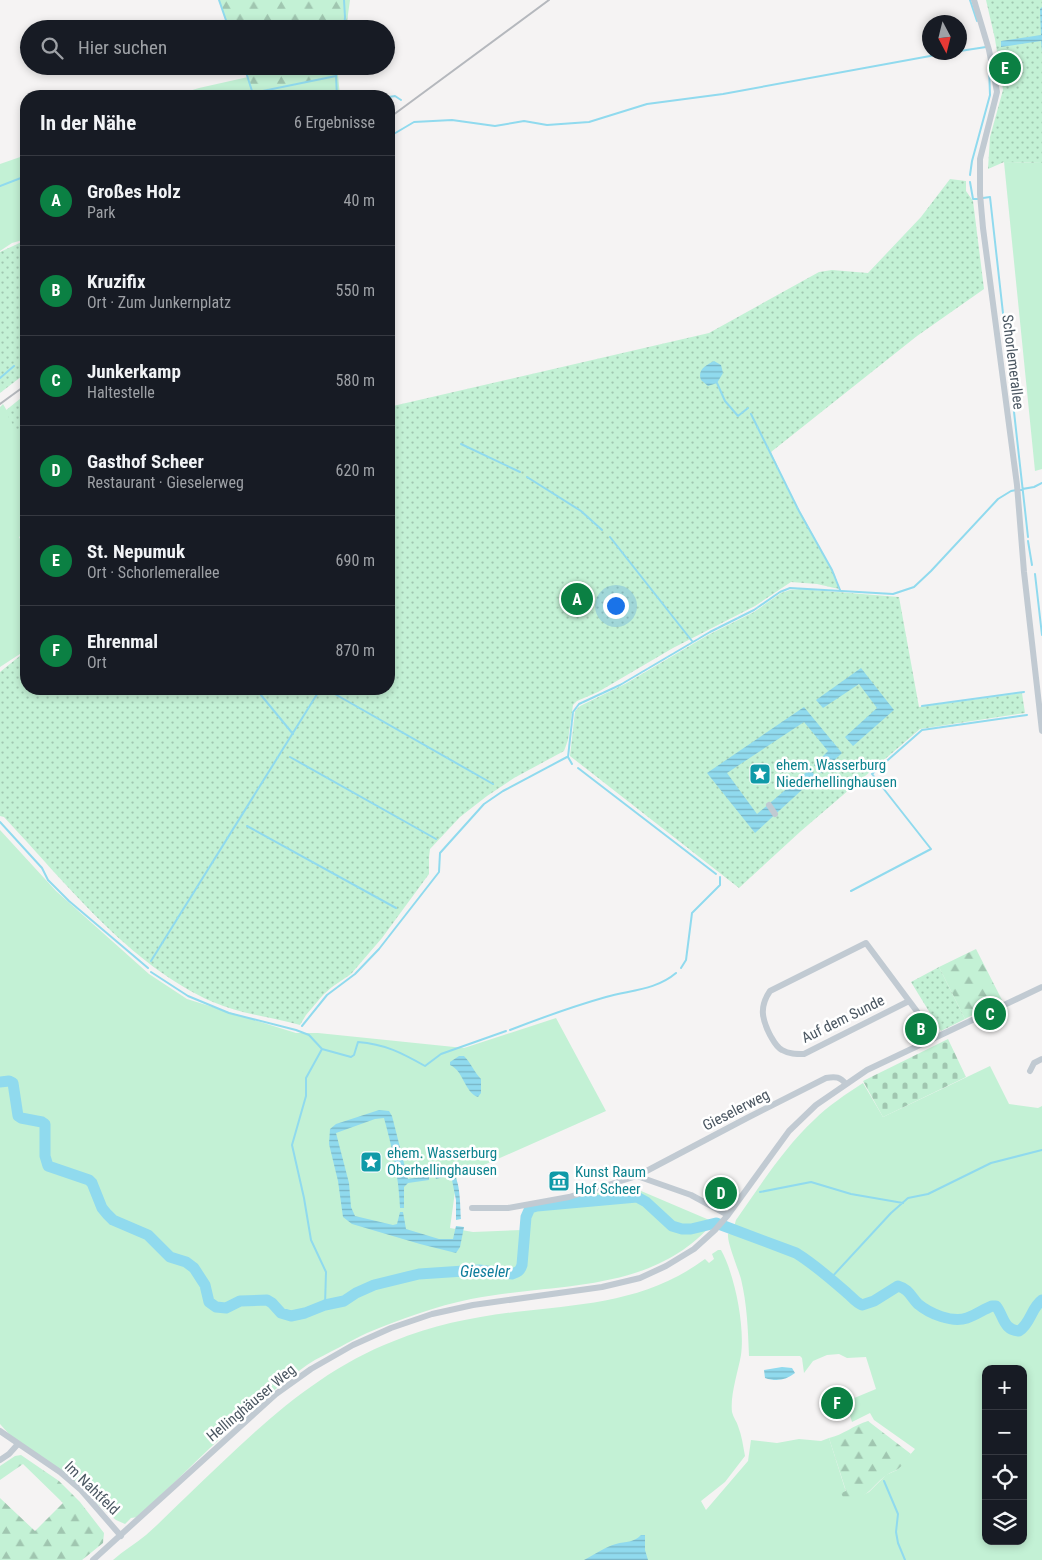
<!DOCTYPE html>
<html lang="de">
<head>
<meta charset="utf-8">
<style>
	:root { --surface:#171b24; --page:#242831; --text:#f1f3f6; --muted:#9ea1a6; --line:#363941; --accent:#0b8043 }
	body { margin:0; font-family:"Roboto Condensed",sans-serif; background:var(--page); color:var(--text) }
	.controls { position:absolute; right:15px; bottom:15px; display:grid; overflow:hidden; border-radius:10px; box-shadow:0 2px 8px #0003 }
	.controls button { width:45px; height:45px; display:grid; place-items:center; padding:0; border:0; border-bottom:1px solid var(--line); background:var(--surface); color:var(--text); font:25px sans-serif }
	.compass { position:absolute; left:922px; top:15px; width:45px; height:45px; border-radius:50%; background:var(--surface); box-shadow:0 2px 8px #0003; rotate:173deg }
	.you { position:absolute; left:615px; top:605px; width:18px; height:18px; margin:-12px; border:4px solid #fff; border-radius:50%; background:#1a73e8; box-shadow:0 0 0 8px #1a73e833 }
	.badge { display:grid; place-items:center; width:32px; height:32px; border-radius:50%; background:var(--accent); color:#fff; font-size:16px; font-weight:700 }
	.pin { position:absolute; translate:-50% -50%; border:2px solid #fff; box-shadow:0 1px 5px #0006 }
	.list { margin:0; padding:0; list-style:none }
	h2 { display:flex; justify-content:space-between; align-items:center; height:65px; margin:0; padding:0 20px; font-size:21px }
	h2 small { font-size:16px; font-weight:400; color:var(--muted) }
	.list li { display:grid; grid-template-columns:32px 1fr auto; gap:15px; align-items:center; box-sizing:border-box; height:90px; padding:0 20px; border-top:1px solid var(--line) }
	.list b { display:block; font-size:19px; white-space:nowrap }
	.list p { margin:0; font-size:16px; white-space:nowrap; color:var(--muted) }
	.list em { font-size:16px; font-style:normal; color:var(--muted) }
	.icon { flex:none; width:28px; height:28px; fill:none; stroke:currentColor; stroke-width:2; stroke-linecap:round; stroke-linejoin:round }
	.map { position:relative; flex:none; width:1042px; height:1560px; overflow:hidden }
	.search { position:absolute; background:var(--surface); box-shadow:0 2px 8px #0003; left:20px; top:20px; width:375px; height:55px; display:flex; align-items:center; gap:12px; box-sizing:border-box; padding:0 18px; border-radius:28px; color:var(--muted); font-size:19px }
	.panel { position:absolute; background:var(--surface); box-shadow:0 2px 8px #0003; left:20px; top:90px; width:375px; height:605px; border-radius:20px }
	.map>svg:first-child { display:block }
</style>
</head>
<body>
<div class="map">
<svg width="1042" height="1560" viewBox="0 0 1042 1560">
	<defs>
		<pattern id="forest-firs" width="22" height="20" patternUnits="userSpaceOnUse" patternTransform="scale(1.25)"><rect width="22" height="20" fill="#c3f1d5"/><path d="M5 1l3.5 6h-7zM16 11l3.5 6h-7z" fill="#a0c6b0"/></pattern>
		<pattern id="cemetery-stones" width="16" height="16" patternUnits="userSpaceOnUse" patternTransform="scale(1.25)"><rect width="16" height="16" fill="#c3f1d5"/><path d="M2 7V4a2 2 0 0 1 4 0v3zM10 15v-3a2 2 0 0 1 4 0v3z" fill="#a0c6b0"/></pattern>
		<pattern id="park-dots" width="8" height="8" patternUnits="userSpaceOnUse" patternTransform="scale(1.25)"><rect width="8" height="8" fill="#c3f1d5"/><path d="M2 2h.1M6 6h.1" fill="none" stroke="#a0c6b0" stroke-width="1.8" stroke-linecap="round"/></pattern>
		<pattern id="water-rules" width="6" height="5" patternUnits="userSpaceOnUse" patternTransform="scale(1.25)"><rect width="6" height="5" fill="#90daee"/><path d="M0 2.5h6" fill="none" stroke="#78b4c4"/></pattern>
	</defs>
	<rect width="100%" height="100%" fill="#f5f3f3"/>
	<path fill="#c3f1d5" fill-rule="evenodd" d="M338 75 340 96H173L199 88 248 77 253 93Z
		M26 155V239L12 243 0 251V164Z
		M1004 162 1042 163V469L1035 471Z
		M3 404 26 443V532L19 537 26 550V650L0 667V407Z
		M0 830 56 891 149 974 187 999 296 1033H318L464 1048 556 1018 606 1111 457 1177 450 1228 473 1232 522 1230 525 1210 535 1205 571 1200 627 1185 714 1222C651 1295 556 1282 471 1299 436 1306 401 1319 367 1333 358 1337 349 1342 340 1347 329 1353 317 1358 307 1365 246 1409 193 1466 138 1517L131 1518 125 1524 116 1520 105 1511 83 1490 18 1444 0 1424Z
		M990 1066 1009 1104 1038 1108 1042 1106V1560H113C123 1551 135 1544 146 1535 160 1523 173 1509 187 1496 250 1436 311 1373 394 1341 433 1325 474 1317 515 1312 584 1304 647 1302 705 1259L709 1263 714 1259 712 1254 718 1250H721C735 1275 745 1327 741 1355 738 1372 730 1395 732 1412 733 1417 737 1422 738 1426 742 1436 743 1446 745 1456L725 1482 701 1501 706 1510 748 1461 751 1440 777 1443 799 1439 821 1441 829 1438 846 1492 857 1498 869 1492 886 1475 897 1470 915 1449 874 1420 870 1413 852 1422 848 1409 847 1401 876 1389 866 1357 847 1358 839 1354 827 1355 813 1361 804 1373 802 1358 800 1356H749C748 1329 747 1304 741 1279 738 1268 727 1243 728 1234L733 1230 736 1220C760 1186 783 1149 814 1120 828 1106 846 1094 863 1083L883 1117ZM986 1369H1023V1541H986Z"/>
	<path fill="url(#forest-firs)" d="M219 0H350L346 29H229Z
		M244 66H338V75L253 93Z
		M976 949 1002 1000 965 1019 939 967Z
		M868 1421 911 1454C907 1459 903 1465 898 1469 894 1472 890 1472 887 1475 872 1484 864 1506 843 1497L841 1493 846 1491 829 1438C843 1435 854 1425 868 1421Z
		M21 1455 59 1481 80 1502 104 1533 103 1543 82 1560H0V1498L35 1531 63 1503 23 1464 0 1480V1466L15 1456Z"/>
	<path fill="url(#cemetery-stones)" d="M948 1039 966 1077 883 1117 863 1081Z"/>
	<path fill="url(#park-dots)" d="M986 0H1042V163L1004 162 988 169 990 137 1003 90 995 39Z
		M950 179 966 181V191L973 201 984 289 917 336 771 452 790 493 835 575 839 589 817 584 791 582 755 606 673 648 598 692 577 701 573 705 568 740 564 751 514 778 487 796 460 817 430 849 429 857V874L382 938 351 974 332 987 323 995 306 1015 300 1025C272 1017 240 1014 213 1002 129 965 65 882 4 817L0 816V672L26 651V689H389V396L393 406 709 333 819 272 832 270 868 273 921 217Z
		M26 240V373L0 393V252Z
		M26 394V447L5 411Z
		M800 589 899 597 919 707 1022 693 1025 713 920 729 801 831 739 888 570 756 575 711 580 706 625 684 708 635 754 612 781 593 790 590Z
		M939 967 965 1019 941 1031 911 982Z"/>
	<path fill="url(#water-rules)" d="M1042 7V52L1041 41 1001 47V41L1041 35 1040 9Z
		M714 361 721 365 723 373 717 383 708 386 701 380C697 370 706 365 714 361Z
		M861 668 894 710 853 746 845 737 877 708 859 684 823 708 816 700Z
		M804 707 842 753 821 773 814 765 828 751 804 722 727 773 757 814 810 769 816 777 755 833 707 773Z
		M459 1056H464C471 1063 474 1072 481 1079V1093L478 1097C464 1092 464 1071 450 1065V1062Z
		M379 1110 389 1111 392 1116 408 1179 429 1176V1180L408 1183 404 1187V1208H400C399 1177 392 1147 384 1118L375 1119 336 1133 349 1183 351 1207 355 1216 393 1225 397 1224 400 1212H403L406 1229 439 1239H453L456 1226 464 1227 460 1247 456 1253 420 1244 352 1224 343 1217 338 1181 329 1144 330 1129 336 1124Z
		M451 1171C461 1178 460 1207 461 1219L456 1220V1200L452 1180 447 1176 436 1179 435 1175Z
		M782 1367 792 1368 795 1373C786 1380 777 1382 765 1378L764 1370Z
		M641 1535H645V1550L648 1560H584C594 1555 605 1547 616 1544 626 1541 634 1543 641 1535Z"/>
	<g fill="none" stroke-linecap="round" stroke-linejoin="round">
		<path stroke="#90daee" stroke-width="2" d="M219 0 229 29
			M970 0 977 21
			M344 29 345 17 344 0
			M960 51 986 47
			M244 66 252 91
			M336 76 337 66
			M224 96 252 91 253 93 336 76 337 96
			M389 97 395 96 401 100
			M392 135 414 122 452 120 495 126 524 121 547 125 589 122 647 104 723 94 952 52
			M970 175 972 161 990 95 989 67
			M970 182 973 199H978
			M0 186 26 176
			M983 198 990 197 1028 537
			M0 378 14 366
			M717 383 725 401 738 416 748 408
			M751 414 799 511 832 570 840 590
			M461 444 520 472
			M527 477 581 511 602 530
			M610 537 692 641
			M1028 541 1032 565
			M1035 574 1042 635
			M256 689 293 734
			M326 689 493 784
			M922 706 1024 692
			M290 757 436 839
			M572 764 568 757 573 712 579 704 620 685 710 632 754 610 780 592 790 588 893 594 914 587 931 571 998 499 1011 491 1034 487 1042 483
			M578 768 716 874
			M0 822 42 868 48 880 69 901 148 968
			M247 826 396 908
			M851 891 931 849 872 774 922 730 1027 715
			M151 961 319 691
			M681 968 686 960 692 913 720 885V877
			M151 972 188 996 229 1013 296 1030 309 1035 322 1049
			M302 1026 327 995 355 974 379 949 439 872 440 853 484 804 503 791 567 757
			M510 1030C541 1018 574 1006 606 997 631 990 656 990 676 973
			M760 1192 811 1182 851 1194 903 1203
			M830 1279 891 1213 908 1198 928 1194 991 1163 1042 1150
			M325 1305 326 1272 311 1240 304 1198 292 1145 306 1096V1078L322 1049 351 1057 354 1055 358 1042C385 1044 402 1053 425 1066L441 1054 506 1031
			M884 1481 898 1514 896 1532 898 1543 905 1560"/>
		<path stroke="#90daee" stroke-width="11" d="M0 1082 9 1081 13 1083 18 1116 21 1118 42 1122 45 1124V1156L48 1166 89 1180 92 1183 102 1208 107 1214 113 1220 148 1235 170 1257 186 1262 194 1268 205 1285 209 1302 216 1307 226 1308 240 1301 267 1300 272 1303 281 1313 291 1316 305 1313 325 1305 344 1301 356 1293 374 1285 419 1274 479 1270 512 1274C518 1272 520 1271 522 1265L526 1217 530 1208 537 1206 637 1197 646 1202 672 1226 682 1229H691L716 1223 796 1253C814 1264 831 1279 847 1293 852 1297 855 1302 862 1305L874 1301 898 1286C909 1289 911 1297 918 1304 930 1314 952 1323 967 1318 976 1315 984 1309 992 1306H996C1004 1316 1003 1330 1019 1331 1031 1323 1031 1308 1042 1300"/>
		<path stroke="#c1cad2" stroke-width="6" d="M974 0 989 50 997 92 980 159V194L983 228 1017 485 1024 572 1042 731
			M769 805 775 814
			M909 1001 804 1054C796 1054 789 1054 782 1050 776 1047 773 1040 770 1035 762 1019 759 1007 770 991L866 943 936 1037
			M1030 1071 1034 1063 1042 1059
			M637 1176 691 1195 728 1215
			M472 1208H508L569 1197 637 1176 747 1118 826 1078C836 1076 840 1077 846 1084
			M0 1431 60 1472 81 1490 121 1536
			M0 1460 9 1454 18 1444
			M93 1560 276 1394 311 1369 353 1345 391 1328 432 1314 473 1305 602 1287 640 1278 666 1266 694 1249 715 1230 728 1215 789 1131 816 1105 867 1070 1042 987"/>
		<path stroke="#b5b8bd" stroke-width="2" d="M389 118 549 0
			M0 404 26 385"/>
	</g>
	<defs>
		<g id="sight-square" transform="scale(1.125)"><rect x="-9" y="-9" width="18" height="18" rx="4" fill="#0f9aa8" stroke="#fff"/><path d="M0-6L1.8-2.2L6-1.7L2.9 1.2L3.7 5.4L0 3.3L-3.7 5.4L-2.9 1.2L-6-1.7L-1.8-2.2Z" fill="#fff"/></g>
		<g id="museum-square" transform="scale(1.125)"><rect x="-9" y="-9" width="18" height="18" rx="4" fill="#0f9aa8" stroke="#fff"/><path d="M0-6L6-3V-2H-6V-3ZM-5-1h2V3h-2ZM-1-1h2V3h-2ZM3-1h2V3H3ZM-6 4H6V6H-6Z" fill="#fff"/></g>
	</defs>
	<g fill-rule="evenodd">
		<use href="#sight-square" x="760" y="774"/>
		<use href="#sight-square" x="371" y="1162"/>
		<use href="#museum-square" x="559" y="1181"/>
	</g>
	<g text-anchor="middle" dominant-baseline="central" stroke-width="5" stroke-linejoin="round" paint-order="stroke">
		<g font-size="15" fill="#4a5661" stroke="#fff">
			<text transform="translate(1013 362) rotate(83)">Schorlemerallee</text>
			<text transform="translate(843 1019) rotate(-26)">Auf dem Sunde</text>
			<text transform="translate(736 1110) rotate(-27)">Gieselerweg</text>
			<text transform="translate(251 1403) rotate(-40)">Hellinghäuser Weg</text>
			<text transform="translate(92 1488) rotate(44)">Im Nahtfeld</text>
		</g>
		<g font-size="15" fill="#0d838f" stroke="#fff" text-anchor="start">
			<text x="776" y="765">ehem. Wasserburg<tspan x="776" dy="17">Niederhellinghausen</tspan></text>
			<text x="387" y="1153">ehem. Wasserburg<tspan x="387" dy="17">Oberhellinghausen</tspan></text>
			<text x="575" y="1172">Kunst Raum<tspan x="575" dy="17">Hof Scheer</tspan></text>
		</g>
		<g font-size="16" font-style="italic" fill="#0c7c9b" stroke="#fff">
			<text x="485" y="1271">Gieseler</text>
		</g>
	</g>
</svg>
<div class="controls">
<button>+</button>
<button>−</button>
<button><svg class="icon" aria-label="locate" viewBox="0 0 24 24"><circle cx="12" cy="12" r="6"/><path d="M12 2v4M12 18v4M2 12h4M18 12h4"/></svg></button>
<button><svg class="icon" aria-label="layers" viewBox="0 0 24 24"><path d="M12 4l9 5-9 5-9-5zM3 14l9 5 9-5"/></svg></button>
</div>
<svg class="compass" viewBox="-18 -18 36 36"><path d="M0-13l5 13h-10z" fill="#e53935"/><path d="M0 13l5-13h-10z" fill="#9ea1a6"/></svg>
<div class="you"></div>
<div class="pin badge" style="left:577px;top:599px">A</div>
<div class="pin badge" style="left:921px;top:1029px">B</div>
<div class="pin badge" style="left:990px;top:1014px">C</div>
<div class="pin badge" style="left:721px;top:1193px">D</div>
<div class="pin badge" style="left:1005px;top:68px">E</div>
<div class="pin badge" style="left:837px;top:1403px">F</div>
<div class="search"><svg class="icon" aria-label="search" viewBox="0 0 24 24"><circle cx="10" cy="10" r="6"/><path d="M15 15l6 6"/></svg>Hier suchen</div>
<section class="panel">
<h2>In der Nähe<small>6 Ergebnisse</small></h2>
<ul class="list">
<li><span class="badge">A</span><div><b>Großes Holz</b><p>Park</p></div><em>40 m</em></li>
<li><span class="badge">B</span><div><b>Kruzifix</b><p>Ort · Zum Junkernplatz</p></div><em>550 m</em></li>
<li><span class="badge">C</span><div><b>Junkerkamp</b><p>Haltestelle</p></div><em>580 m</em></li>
<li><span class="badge">D</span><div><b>Gasthof Scheer</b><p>Restaurant · Gieselerweg</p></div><em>620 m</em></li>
<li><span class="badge">E</span><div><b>St. Nepumuk</b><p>Ort · Schorlemerallee</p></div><em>690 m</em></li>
<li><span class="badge">F</span><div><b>Ehrenmal</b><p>Ort</p></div><em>870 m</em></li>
</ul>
</section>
</div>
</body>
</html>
